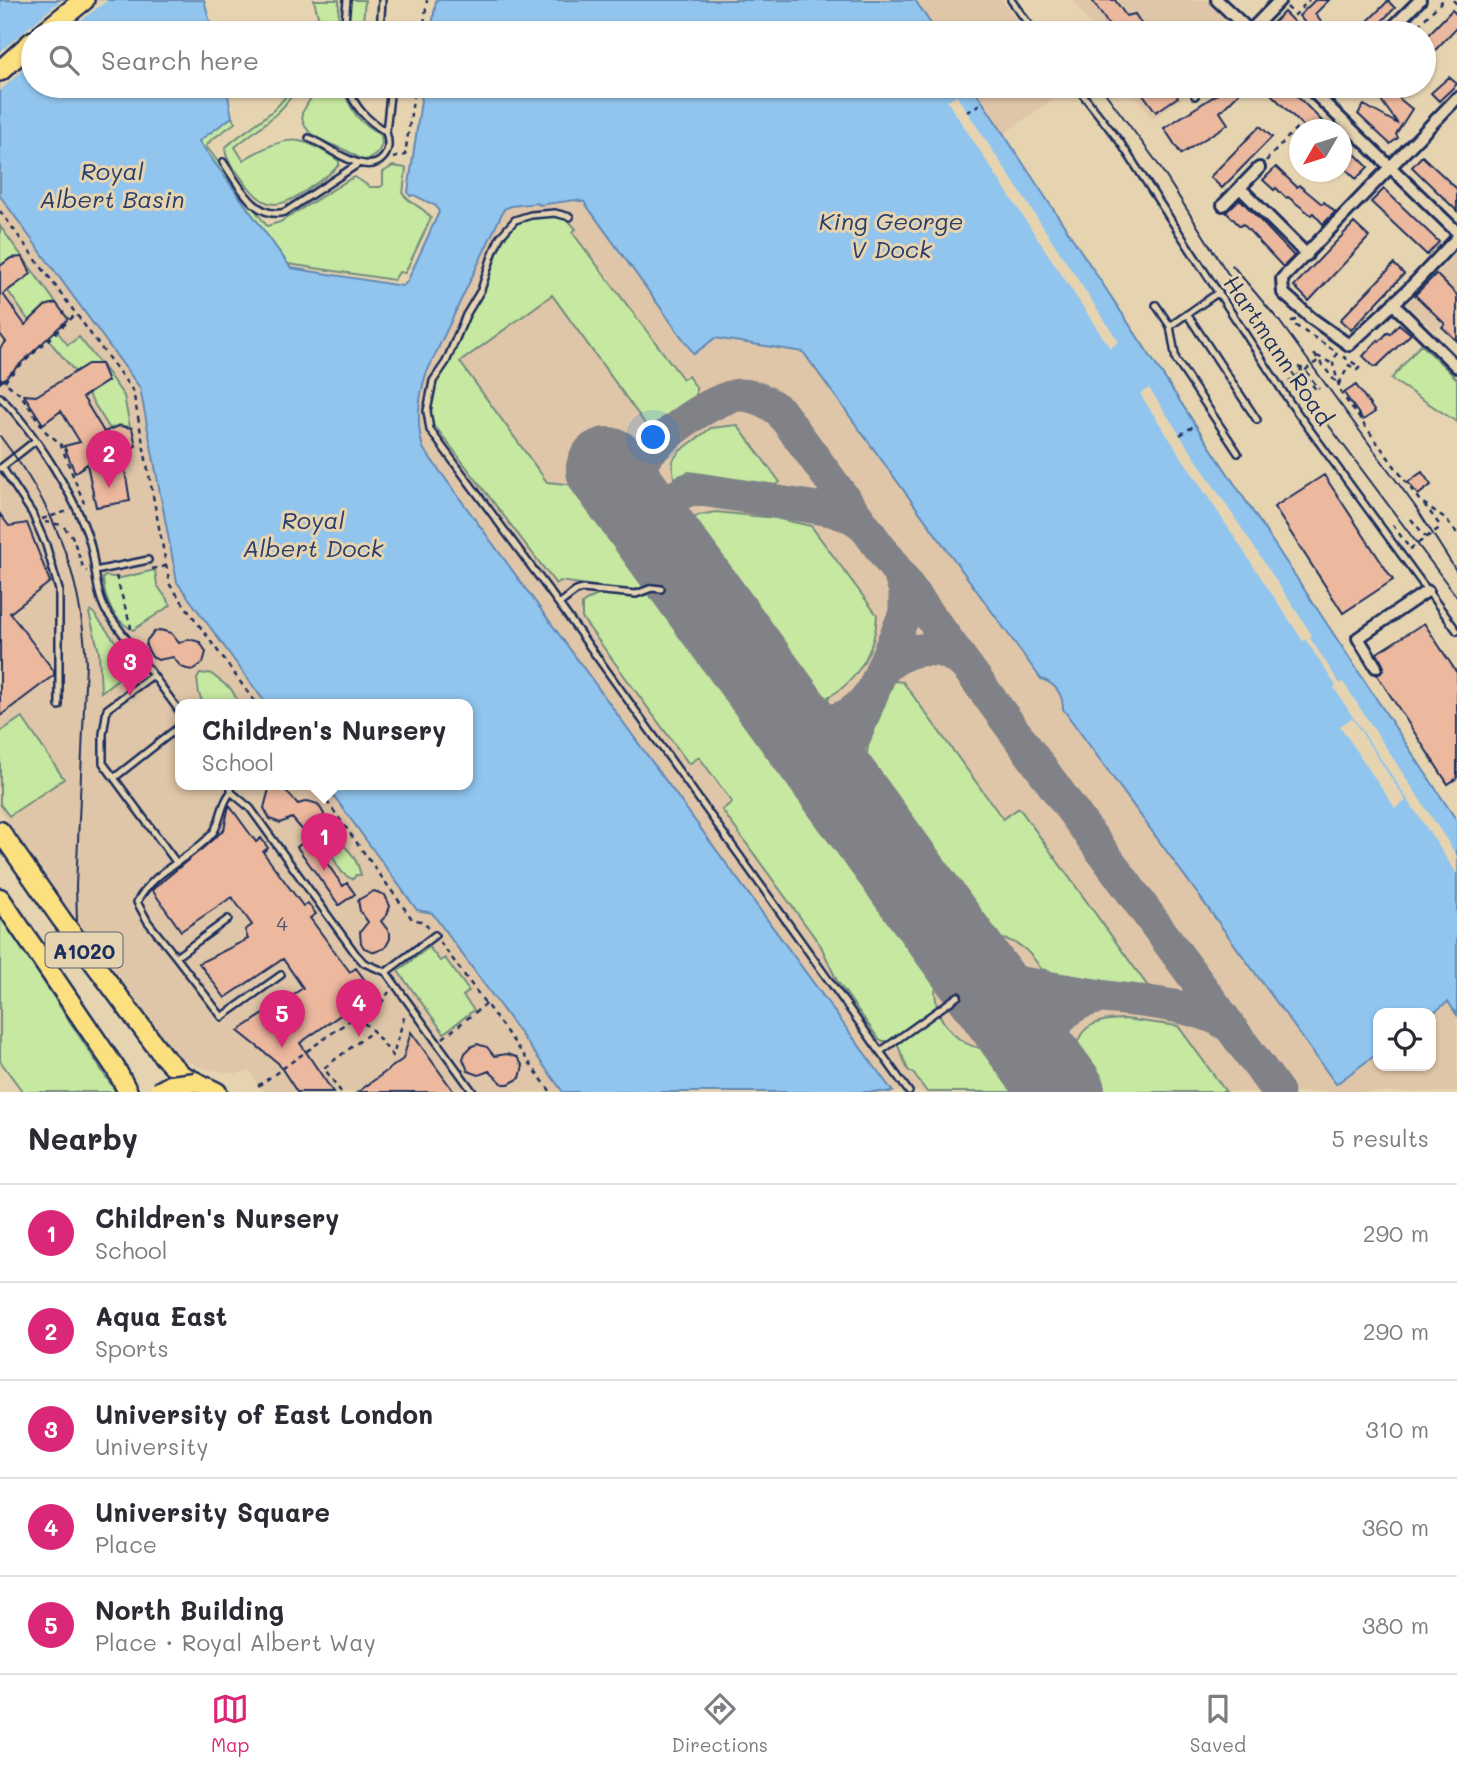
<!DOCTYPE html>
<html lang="en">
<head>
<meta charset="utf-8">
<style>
	:root { --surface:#fff; --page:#f7f7f7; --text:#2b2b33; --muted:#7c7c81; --line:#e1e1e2; --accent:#db2777 }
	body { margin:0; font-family:Mali,sans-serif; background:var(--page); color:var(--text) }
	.controls { position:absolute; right:21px; bottom:21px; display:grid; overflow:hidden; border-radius:14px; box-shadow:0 2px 5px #0004 }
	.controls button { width:63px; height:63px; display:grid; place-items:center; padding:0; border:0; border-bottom:2px solid var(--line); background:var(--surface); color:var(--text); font:35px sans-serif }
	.compass { position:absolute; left:1289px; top:119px; width:63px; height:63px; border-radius:50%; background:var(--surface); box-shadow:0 2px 5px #0004; rotate:231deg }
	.you { position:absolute; left:654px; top:438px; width:24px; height:24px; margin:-18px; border:5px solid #fff; border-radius:50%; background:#1a73e8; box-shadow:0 0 0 10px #1a73e833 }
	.badge { display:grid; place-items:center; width:46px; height:46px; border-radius:50%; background:var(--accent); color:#fff; font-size:23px; font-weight:700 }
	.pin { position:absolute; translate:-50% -58px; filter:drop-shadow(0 2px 4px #0008) }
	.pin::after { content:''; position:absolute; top:37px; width:24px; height:21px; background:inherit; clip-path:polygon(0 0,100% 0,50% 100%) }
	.popup { position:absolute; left:175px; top:699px; width:298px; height:91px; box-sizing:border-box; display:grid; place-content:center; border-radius:14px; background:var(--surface); filter:drop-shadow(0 2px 5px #0005); font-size:23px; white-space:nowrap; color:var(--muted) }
	.popup b { font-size:26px; color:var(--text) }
	.popup::after { content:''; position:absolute; left:50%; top:100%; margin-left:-14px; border:14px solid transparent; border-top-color:var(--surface) }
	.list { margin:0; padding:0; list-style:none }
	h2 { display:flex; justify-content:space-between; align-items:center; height:91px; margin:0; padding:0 28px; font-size:30px }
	h2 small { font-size:23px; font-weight:400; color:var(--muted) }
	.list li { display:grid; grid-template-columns:46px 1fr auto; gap:21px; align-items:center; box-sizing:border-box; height:98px; padding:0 28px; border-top:2px solid var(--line) }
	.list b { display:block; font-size:26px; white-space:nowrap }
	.list p { margin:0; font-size:23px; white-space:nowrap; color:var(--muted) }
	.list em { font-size:23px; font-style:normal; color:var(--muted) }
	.icon { flex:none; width:38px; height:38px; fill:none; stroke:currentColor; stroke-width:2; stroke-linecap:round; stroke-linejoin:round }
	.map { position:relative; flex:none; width:1457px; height:1092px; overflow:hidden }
	.search { position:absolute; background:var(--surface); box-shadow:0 2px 5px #0004; left:21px; right:21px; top:21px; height:77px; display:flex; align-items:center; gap:18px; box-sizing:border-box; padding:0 24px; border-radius:38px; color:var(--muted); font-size:26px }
	.sheet { height:581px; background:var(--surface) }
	nav { display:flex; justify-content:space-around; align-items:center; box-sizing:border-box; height:98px; border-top:2px solid var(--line); background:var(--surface); font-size:19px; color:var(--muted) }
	nav a { display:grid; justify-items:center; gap:4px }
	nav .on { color:var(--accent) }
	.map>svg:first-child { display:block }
</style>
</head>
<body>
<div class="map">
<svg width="1457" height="1092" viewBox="0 0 1457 1092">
	<rect width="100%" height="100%" fill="#e6d4b1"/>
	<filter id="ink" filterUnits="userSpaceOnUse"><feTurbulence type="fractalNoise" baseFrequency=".0143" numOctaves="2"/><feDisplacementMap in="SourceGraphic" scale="14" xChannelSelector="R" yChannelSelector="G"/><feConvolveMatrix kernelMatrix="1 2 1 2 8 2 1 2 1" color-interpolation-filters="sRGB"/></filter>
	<g filter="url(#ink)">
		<path fill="#e0c6a8" d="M915 0H1002L1026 33H937Z
			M1073 0H1211L1242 29 1238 33H1095Z
			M972 86H1066L1068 88 1004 134Z
			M1129 86H1193L1181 99 1152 120Z
			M0 196 140 388 177 582 267 705H180V785H326L417 910 432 912 563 1092H265L258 1086 250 1071 235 1074 206 1069 185 1061 171 1048 98 947 63 901 0 810Z
			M578 200 583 202 715 338 802 352 1041 679 1051 681 1063 699V709L1336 1083 1378 1053V1066H1431V1014L1448 1002 1457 1015V1092H893L423 448 418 416 420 395 426 374 504 209 511 206Z
			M1457 252V308L1435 331 1406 304Z"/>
		<path fill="#c7e8a0" stroke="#718c7f" stroke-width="2" d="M314 0H339L338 33H322Z
			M349 0H365L362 33H347Z
			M292 86H297C284 114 257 128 235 147L243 160C285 136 298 132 339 161V165C330 175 319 181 308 189 275 212 264 209 240 176 233 166 226 162 225 148 246 127 278 115 292 86Z
			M318 86H341C353 112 355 120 381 135L382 144C379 153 371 161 361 160 357 157 352 153 347 151 330 143 301 137 302 113Z
			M232 117 235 123 211 140 206 146 267 226 280 222 350 179 355 177 370 187H380L383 185V172L393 166 406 168 403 194C412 206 422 205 431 218L405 273 399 272 394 280 288 264 198 140Z
			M557 216 569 221 576 229 572 232 683 379 688 376 696 387V396L649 429 552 295 460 362 547 482 576 485 650 585 641 589 628 591 560 581 556 584 438 430 431 425 430 411 435 383 449 363 471 312 483 292 502 239 512 227 525 219Z
			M0 226 56 303 45 306 29 321 8 291 31 273 23 257 11 258 0 266Z
			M56 330 68 345 79 337 100 364H88L75 372 47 338Z
			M1421 344 1457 379V422L1391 379Z
			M101 364 124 396 130 427 119 425 110 429 88 394 108 381Z
			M737 425 780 482 776 485 689 472 674 478 672 461 680 451 711 428Z
			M716 512 775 518 811 526 877 615C876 647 858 682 828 697L829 699 820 701 689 520 699 515Z
			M155 570 157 585 171 605 133 630C113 620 104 599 103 578L105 576 121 578Z
			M655 592 938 978 935 992 937 1008 890 1041H883L878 1038 837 981 821 946 722 810 732 802 699 757 689 764 582 618V604C608 583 625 605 655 592Z
			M92 611 134 666 101 692 99 652 89 613Z
			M210 673 231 689 240 705H204L199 694 197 679 200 674Z
			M894 681 903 682 1003 819 1019 808 1149 988 1047 972V970L1041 969C1029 949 1015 938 992 938L870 771 866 763 868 746Z
			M22 717 64 779 9 816 0 804V732Z
			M320 830 328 840 333 838C348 846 357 859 361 875H356L353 879C338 875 336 859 327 847L319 853 309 838Z
			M0 915 116 1092H23L0 1061Z
			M429 947 440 961 445 958 469 991 463 996 474 1010 444 1033 398 971Z
			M939 1014C949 1034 966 1049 990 1049L1021 1092H927L913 1073 908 1070 897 1043Z
			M1125 1019 1178 1026 1226 1092H1103L1076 1054C1077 1024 1100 1019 1125 1019Z"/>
		<path fill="#91c5ee" stroke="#6289b4" stroke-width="2" d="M0 0H204L213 33H33V86H226L232 117 199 141 291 268 402 286 407 282 439 212 436 206 414 195 410 196 408 192 423 86H972L1457 821V1015L1448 1002 1431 1014 1378 1013V1053L1336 1084 1063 709C1063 694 1055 683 1041 679L803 352 715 338 694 354 584 202 575 200 539 205 538 203 511 206 504 209 426 374C418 399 416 423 423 448L893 1092H563L432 913 417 910 326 785H467V705H267L177 582 140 388 0 196Z
			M436 0H915L937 33H431Z"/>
		<path fill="#e6d4b1" d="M61 0H108L64 33H33V60L0 91V52Z
			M956 95 1119 342 1110 348 947 101Z
			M1149 388 1312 635 1310 638 1340 684 1343 682 1457 856V874L1334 688 1336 686 1306 640 1303 641 1140 394Z
			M1352 718 1406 801 1395 808 1340 726Z"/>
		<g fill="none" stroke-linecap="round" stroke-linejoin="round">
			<path stroke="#808288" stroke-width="33" d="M646 521C638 503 633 488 639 469 647 443 714 396 740 395 755 395 768 402 780 411L1278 1092
				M665 546C656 519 665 494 695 489L831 510 852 517 863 525
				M880 673C902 647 941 639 967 667
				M777 700C807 725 842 731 868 696
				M861 815 848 783V750L905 613V590L899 574
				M963 955 982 972 991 978 1101 996
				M1052 1077C1044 1034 1057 1003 1104 997 1138 1001 1204 1005 1230 1027"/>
			<path stroke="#808288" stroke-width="84" d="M608 469 1063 1092"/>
		</g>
		<path fill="#ecb89e" stroke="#1b2f5e" stroke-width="2" d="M1092 0H1115L1126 16 1135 14 1142 25 1130 33H1106L1102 27 1108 24Z
			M1315 0H1329L1315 14 1330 33H1314L1299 16Z
			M1388 1 1395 8 1370 33H1356Z
			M1452 10 1457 15V27L1424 62V39Z
			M1284 12 1297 25 1288 33H1263Z
			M1449 77 1457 84 1439 101 1431 93Z
			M1137 86H1170L1178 97 1156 112Z
			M1211 86H1232L1239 93 1220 112 1228 124 1181 154 1164 128 1219 93Z
			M1263 86H1287L1331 130H1307Z
			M1371 86H1389L1401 100 1412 109 1396 134 1398 138 1390 144 1358 114 1364 105 1398 124Z
			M1260 126 1272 137 1222 188 1210 177Z
			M1341 140 1368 167 1356 179 1341 164Z
			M1422 156 1457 189V211L1412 167Z
			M1276 167 1297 187 1299 185 1322 204 1324 202 1335 212 1323 224 1313 213 1311 215 1288 197 1286 198 1276 188 1274 190 1263 180Z
			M1384 189 1439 242 1427 255 1371 202Z
			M1240 199 1294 256 1283 267 1243 224 1240 226 1226 212Z
			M1354 223 1369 237 1309 301 1294 286Z
			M23 257 31 274 3 294 25 325 45 306 56 303 68 319 0 383V348L6 342 0 334V266L11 258Z
			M1394 264 1404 274 1351 330 1340 320Z
			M1436 274 1457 295V341L1442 327 1445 324 1415 295Z
			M1399 324 1411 334 1376 367 1373 366 1363 356 1378 340 1379 342 1388 332 1390 334Z
			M88 364H101L108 381 83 397 104 432 119 426 132 428 136 446 122 452 130 501 96 507 87 464 75 473 64 446 80 442 61 411 43 424 24 395 36 396Z
			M1356 385 1375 412 1363 420 1344 393Z
			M1422 472 1431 485 1418 495 1408 482Z
			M1324 475 1393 580 1343 613 1274 507Z
			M0 514 9 526 27 523 50 582 10 613 54 671V675L0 716Z
			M1424 623 1457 673V778L1448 784 1377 675 1381 673 1384 667 1377 653Z
			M160 630 171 633 179 643 189 639 200 642 206 652 203 663 193 670 187 669 181 667 173 657 158 660 152 657 146 646 147 640 154 632Z
			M270 785H280L298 804 308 801 318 804 324 814 322 826 306 834 292 818 280 823 270 819 264 808Z
			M229 805 256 842 261 838 268 848 263 852 303 906 308 903 316 914 310 918 350 972 356 968 364 979 357 983 375 1009 352 1007 300 1043 333 1092H297L278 1063 238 1031 303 988 283 959 225 998 199 963 248 939 245 930 252 925 232 897 181 931 152 890 224 830Z
			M309 838 343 886 347 883 355 894 339 905 297 847Z
			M374 891 385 895 390 906 387 915 381 921 390 933V939L385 948 375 952 364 948 361 943 360 932 368 922 360 911 358 900Z
			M411 1032 454 1092H358L403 1059Z
			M477 1044 487 1047 494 1056 507 1054 517 1057 523 1066 520 1078 509 1084H503L489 1071 479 1075 468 1071 463 1059 465 1053 472 1046Z"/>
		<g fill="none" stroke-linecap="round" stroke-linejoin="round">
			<g stroke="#1b2f5e" stroke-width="10">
				<path id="lane" d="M1011 0 1035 33
					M344 33 347 0
					M380 33 382 0
					M1076 86 1120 142 1291 404 1457 631
					M1195 96 1200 86
					M386 132 391 86
					M309 138C328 146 366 178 383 158 390 150 389 141 386 132 367 120 355 108 347 86
					M223 162C238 183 255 221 285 212L358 164
					M570 217 555 213 531 215 515 220 500 237 493 253 481 290 466 315 446 362 433 381 427 411 430 430 559 604 909 1092
					M1156 305 1170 326 1219 292
					M1187 314 1257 420
					M1170 326 1176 360 1238 453
					M0 397C32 428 78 500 90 543 96 565 95 591 106 611L180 712
					M2 467 35 441
					M0 468 2 467 32 513 46 545 59 590V706
					M95 571 148 560
					M559 604 576 591 582 589 636 594 652 588 661 589
					M153 675 107 709 103 734V763L176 862
					M114 778 180 726
					M231 785V792L250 808 355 953 364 963 386 972 473 1092
					M228 919 176 957 148 922 137 902C156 868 188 861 212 834 222 822 219 807 231 792
					M176 957 222 1017 281 975
					M386 972 435 935
					M881 1051 958 996"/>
			</g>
			<g stroke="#1b2f5e" stroke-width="16">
				<path id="street" d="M1217 0 1252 33
					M1250 31 1280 0
					M1387 33 1420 0
					M1307 86 1457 232
					M1457 98 1282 279 1283 293 1311 318 1349 345 1409 289 1457 238
					M1322 100 1336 86
					M1240 188 1307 255
					M1223 205 1259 168
					M1394 302 1399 310 1457 367
					M1376 667 1358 638 1427 591"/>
			</g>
			<g stroke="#1b2f5e" stroke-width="23">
				<path id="primary" d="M0 831 62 920 163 1056 182 1075 217 1092
					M0 898 116 1069 128 1092"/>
			</g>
			<g stroke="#1b2f5e" stroke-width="24">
				<path id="highway" d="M43 33 84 0
					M0 71 33 41"/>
			</g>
			<path stroke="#1b2f5e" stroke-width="2.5" stroke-dasharray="5 5" stroke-linecap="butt" d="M1453 0 1457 4
				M1287 7 1295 15 1309 0
				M423 33 427 0
				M1411 33 1443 0
				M967 112 983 102
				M393 158 405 155 415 86
				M1266 161 1301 123
				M0 211 133 391 170 585 257 705
				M1296 320 1292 321 1293 324 1337 352 1333 364 1341 393 1420 501 1445 518 1457 533
				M1314 354 1334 380 1338 382
				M1317 356 1333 364
				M1298 367 1304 369 1319 389
				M1300 369 1317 391
				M0 378 21 395 46 432 60 443 84 503
				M5 382 9 376 77 313
				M1289 382 1301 398
				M1339 384 1349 365 1357 370 1360 367 1342 356 1344 353
				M1180 435 1195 425
				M1424 504 1441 527
				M42 519 68 511
				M1411 519 1426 537
				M45 522 62 525 72 536 83 567 87 571
				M1393 525 1410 549
				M152 569 166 566
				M116 576 131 627 129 629
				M315 785 412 919 424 922 429 928
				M440 942 551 1092
				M356 1016 373 1031 393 1056 405 1014
				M443 1038 487 1003
				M258 1086 356 1016 376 1011 389 992
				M341 1092 324 1068 373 1031"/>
			<use href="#lane" stroke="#e6d4b1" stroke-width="5"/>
			<use href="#street" stroke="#e6d4b1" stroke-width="10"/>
			<use href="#primary" stroke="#fce080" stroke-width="18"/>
			<use href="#highway" stroke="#fce080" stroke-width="19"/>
			<path stroke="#1b2f5e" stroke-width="2" d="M1100 86 1156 161 1258 321 1318 411 1457 597
				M1232 265 1280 322 1417 509 1457 572
				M0 436C55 507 81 573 86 663L76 886 77 921"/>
			<g stroke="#1b2f5e" stroke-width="23" stroke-linecap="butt">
				<path id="primary-bridge" d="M158 1092 171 1085 196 1082"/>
			</g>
			<path stroke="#1b2f5e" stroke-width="2.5" stroke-dasharray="5 5" stroke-linecap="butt" d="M1289 382 1319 360
				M1410 549 1441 527"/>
			<use href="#primary-bridge" stroke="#fce080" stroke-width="18"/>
		</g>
	</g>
	<g text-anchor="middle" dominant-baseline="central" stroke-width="6" stroke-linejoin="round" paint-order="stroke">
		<g font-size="19" fill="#4f516e">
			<text x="282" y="923">4</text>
		</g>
		<rect fill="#e6d4b1" stroke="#586077" stroke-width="2" x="45.5" y="932.5" width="77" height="35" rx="5"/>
		<g font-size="21" font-weight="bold" fill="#1b2f5e">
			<text x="84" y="950">A1020</text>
		</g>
		<g font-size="23" fill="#1b2f5e" stroke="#e6d4b1">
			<text transform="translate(1279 350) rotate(56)">Hartmann Road</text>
		</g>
		<g font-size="24" font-style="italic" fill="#273e6c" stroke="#e6d4b1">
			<text x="112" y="170">Royal<tspan x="112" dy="28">Albert Basin</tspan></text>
			<text x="891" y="220">King George<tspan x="891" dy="28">V Dock</tspan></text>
			<text x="313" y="519">Royal<tspan x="313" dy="28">Albert Dock</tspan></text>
		</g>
	</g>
</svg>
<div class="controls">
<button><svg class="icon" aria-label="locate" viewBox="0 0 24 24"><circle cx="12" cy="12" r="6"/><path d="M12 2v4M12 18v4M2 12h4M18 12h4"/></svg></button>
</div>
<svg class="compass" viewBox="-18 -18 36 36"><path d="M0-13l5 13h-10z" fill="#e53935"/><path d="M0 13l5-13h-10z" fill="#7c7c81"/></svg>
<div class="you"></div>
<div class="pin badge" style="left:324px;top:871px">1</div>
<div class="popup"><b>Children's Nursery</b>School</div>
<div class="pin badge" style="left:109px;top:488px">2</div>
<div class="pin badge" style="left:130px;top:696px">3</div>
<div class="pin badge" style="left:359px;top:1037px">4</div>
<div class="pin badge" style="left:282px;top:1048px">5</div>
<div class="search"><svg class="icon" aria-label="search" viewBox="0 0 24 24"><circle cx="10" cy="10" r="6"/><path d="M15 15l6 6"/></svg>Search here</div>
</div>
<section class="sheet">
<h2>Nearby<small>5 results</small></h2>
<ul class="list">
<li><span class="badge">1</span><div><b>Children's Nursery</b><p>School</p></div><em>290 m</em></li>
<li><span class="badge">2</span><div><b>Aqua East</b><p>Sports</p></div><em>290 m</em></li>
<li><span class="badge">3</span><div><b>University of East London</b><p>University</p></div><em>310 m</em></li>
<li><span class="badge">4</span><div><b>University Square</b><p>Place</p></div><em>360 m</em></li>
<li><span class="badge">5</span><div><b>North Building</b><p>Place · Royal Albert Way</p></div><em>380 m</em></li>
</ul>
</section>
<nav>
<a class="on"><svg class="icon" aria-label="map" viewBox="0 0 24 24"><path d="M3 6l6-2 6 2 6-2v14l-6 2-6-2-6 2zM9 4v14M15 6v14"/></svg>Map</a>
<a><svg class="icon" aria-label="directions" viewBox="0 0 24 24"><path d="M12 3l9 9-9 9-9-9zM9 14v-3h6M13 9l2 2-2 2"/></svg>Directions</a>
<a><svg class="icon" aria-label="saved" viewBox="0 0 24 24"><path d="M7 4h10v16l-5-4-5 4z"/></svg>Saved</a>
</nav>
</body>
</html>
